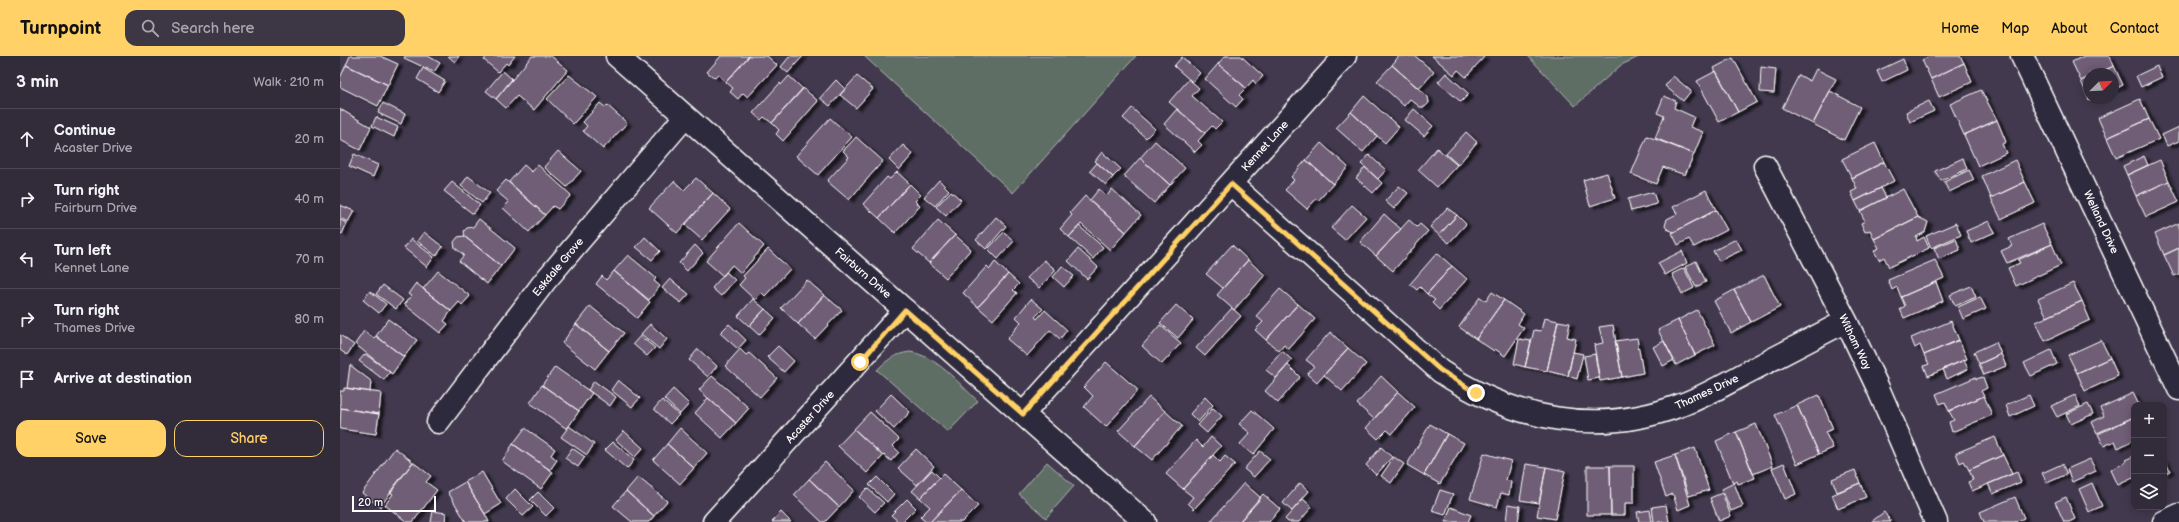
<!DOCTYPE html>
<html lang="en">
<head>
<meta charset="utf-8">
<style>
	:root { --surface:#322b3a; --page:#3d3745; --text:#f1f3f6; --muted:#a8a7af; --line:#4d4754; --accent:#ffd166 }
	body { margin:0; font-family:"Balsamiq Sans",sans-serif; background:var(--page); color:var(--text) }
	.controls { position:absolute; right:12px; bottom:12px; display:grid; overflow:hidden; border-radius:8px; box-shadow:0 2px 10px #0003 }
	.controls button { width:36px; height:36px; display:grid; place-items:center; padding:0; border:0; border-bottom:1px solid var(--line); background:var(--surface); color:var(--text); font:20px sans-serif }
	.compass { position:absolute; left:1743px; top:12px; width:36px; height:36px; border-radius:50%; background:var(--surface); box-shadow:0 2px 10px #0003; rotate:66deg }
	.scale { position:absolute; left:12px; bottom:10px; width:84px; box-sizing:border-box; padding-left:4px; border:2px solid #fff; border-top:0; font-size:11px; line-height:14px; white-space:nowrap; color:#fff; -webkit-text-stroke:3px #2f2a3d; paint-order:stroke }
	.stop { position:absolute; width:12px; height:12px; margin:-9px; border:3px solid #ffd166; border-radius:50%; background:#fff }
	.stop.end { background:#ffd166; border-color:#fff; box-shadow:0 1px 4px #0008 }
	.list { margin:0; padding:0; list-style:none }
	h2 { display:flex; justify-content:space-between; align-items:center; height:52px; margin:0; padding:0 16px; font-size:17px }
	h2 small { font-size:13px; font-weight:400; color:var(--muted) }
	.list li { display:grid; grid-template-columns:26px 1fr auto; gap:12px; align-items:center; box-sizing:border-box; height:60px; padding:0 16px; border-top:1px solid var(--line) }
	.list b { display:block; font-size:15px; white-space:nowrap }
	.list p { margin:0; font-size:13px; white-space:nowrap; color:var(--muted) }
	.list em { font-size:13px; font-style:normal; color:var(--muted) }
	.actions { display:flex; gap:8px; padding:12px 16px }
	.actions a { flex:1; padding:9px 0; border:1px solid var(--accent); border-radius:12px; text-align:center; font-size:14px; color:var(--accent) }
	.actions .main { background:var(--accent); color:#111 }
	.icon { flex:none; width:22px; height:22px; fill:none; stroke:currentColor; stroke-width:2; stroke-linecap:round; stroke-linejoin:round }
	.map { position:relative; flex:none; width:1839px; height:466px; overflow:hidden }
	header { display:flex; align-items:center; gap:24px; box-sizing:border-box; height:56px; padding:0 20px; background:var(--accent); color:#111 }
	header strong { font-size:19px }
	nav { display:flex; gap:22px; margin-inline-start:auto; font-size:14px }
	.search { width:280px; height:36px; background:var(--page); display:flex; align-items:center; gap:10px; box-sizing:border-box; padding:0 14px; border-radius:12px; color:var(--muted); font-size:15px }
	main { display:flex }
	aside { flex:1; background:var(--surface) }
	.map>svg:first-child { display:block }
</style>
</head>
<body>
<header>
<strong>Turnpoint</strong>
<div class="search"><svg class="icon" aria-label="search" viewBox="0 0 24 24"><circle cx="10" cy="10" r="6"/><path d="M15 15l6 6"/></svg>Search here</div>
<nav><a>Home</a><a>Map</a><a>About</a><a>Contact</a></nav>
</header>
<main>
<aside>
<h2>3 min<small>Walk · 210 m</small></h2>
<ul class="list">
<li><svg class="icon" aria-label="ahead" viewBox="0 0 24 24"><path d="M12 20V5M6 11l6-6 6 6"/></svg><div><b>Continue</b><p>Acaster Drive</p></div><em>20 m</em></li>
<li><svg class="icon" aria-label="right" viewBox="0 0 24 24"><path d="M7 20v-9h11M14 6l5 5-5 5"/></svg><div><b>Turn right</b><p>Fairburn Drive</p></div><em>40 m</em></li>
<li><svg class="icon" aria-label="left" viewBox="0 0 24 24"><path d="M17 20v-9H6M10 6l-5 5 5 5"/></svg><div><b>Turn left</b><p>Kennet Lane</p></div><em>70 m</em></li>
<li><svg class="icon" aria-label="right" viewBox="0 0 24 24"><path d="M7 20v-9h11M14 6l5 5-5 5"/></svg><div><b>Turn right</b><p>Thames Drive</p></div><em>80 m</em></li>
<li><svg class="icon" aria-label="arrive" viewBox="0 0 24 24"><path d="M6 21V4h12l-3 4 3 4H6"/></svg><div><b>Arrive at destination</b></div></li>
</ul>
<div class="actions"><a class="main">Save</a><a>Share</a></div>
</aside>
<div class="map">
<svg width="1839" height="466" viewBox="0 0 1839 466">
	<defs>
		<filter id="shadow"><feDropShadow dx="4.5" dy="2.5" stdDeviation="1" flood-color="#0009"/></filter>
	</defs>
	<rect width="100%" height="100%" fill="#42394e"/>
	<filter id="ink" filterUnits="userSpaceOnUse"><feTurbulence type="fractalNoise" baseFrequency=".025" numOctaves="2"/><feDisplacementMap in="SourceGraphic" scale="8" xChannelSelector="R" yChannelSelector="G"/><feConvolveMatrix kernelMatrix="1 2 1 2 8 2 1 2 1" color-interpolation-filters="sRGB"/></filter>
	<g filter="url(#ink)">
		<path fill="#5e6e65" stroke="#aeb6b2" d="M524 0H796L673 137Z
			M1188 0H1301L1281 9 1235 50Z
			M570 296C597 300 618 327 638 345L608 376 537 314C548 303 555 298 570 296Z
			M707 406 734 430 706 462 679 438Z"/>
		<path fill="#705d76" stroke="#fff" filter="url(#shadow)" d="M10 0H40L58 8 48 29 6 9Z
			M65 0H88L100 7 94 16 64 2Z
			M108 0H119L115 6Z
			M147 0H175L168 9 166 7 158 16 144 4Z
			M192 0H211L228 14 194 54 177 40 166 52 156 43Z
			M381 0H409L386 26 378 19 375 22 367 16Z
			M409 0H427L437 9 408 41 403 37 398 43 390 36 393 32 386 26Z
			M450 0H463L448 17 441 11Z
			M885 0H901L923 20 916 28 913 24 906 32 878 8Z
			M1059 0H1075L1094 16 1079 33 1052 9Z
			M1092 0H1143L1144 1 1126 21 1118 14 1114 19Z
			M1590 0H1620L1624 7 1591 23 1582 4Z
			M1744 0H1770L1774 10 1756 18H1749V21L1741 25 1732 6Z
			M842 1 860 17 852 26 834 10Z
			M1393 2 1417 46 1398 56 1374 12Z
			M1563 3 1567 14 1542 26 1537 15Z
			M1624 7 1632 26 1599 41 1591 23Z
			M878 8 906 32 899 39 903 43 896 51 865 23Z
			M6 9 48 29 38 50 0 31V22Z
			M1052 9 1088 41 1089 47 1085 51H1080L1070 43 1064 50 1037 25Z
			M1774 10 1783 29 1773 34V18H1756Z
			M1817 10 1822 21 1801 31 1796 20Z
			M1421 11 1436 13 1434 37 1420 36Z
			M83 12 105 25 98 36 77 23Z
			M1476 13 1496 23 1473 68 1442 52 1459 19 1470 25Z
			M163 15 172 23 156 43 146 35Z
			M1376 15 1398 56 1379 66 1357 25Z
			M1106 17 1129 38 1121 46 1098 26Z
			M229 19 257 41 233 68 207 43Z
			M449 20 463 33 432 67 424 61 421 64 413 57 440 27 441 29Z
			M517 20 533 33 516 52 500 39Z
			M1333 20 1351 35 1343 45 1325 30Z
			M1749 21V42H1755L1749 44 1741 25Z
			M849 23 859 32 852 40 882 66 875 73 872 70 865 77 829 46Z
			M496 24 505 33 490 50 480 42Z
			M463 32 478 45 443 85 436 78 439 74 432 67Z
			M1641 34 1657 64 1624 79 1610 48Z
			M1490 35 1520 51 1504 84 1473 68Z
			M1024 40 1059 71 1045 87 1011 56Z
			M1324 40 1336 45 1334 52 1354 61 1350 71 1363 76 1354 98 1315 82 1324 60 1317 57Z
			M1800 43 1809 63 1767 82 1758 62Z
			M1589 45 1594 55 1570 66 1566 56Z
			M43 47 65 58 61 68 38 57Z
			M260 47 265 51 267 49 287 67 263 93 243 75 247 70 243 66Z
			M792 52 815 73 806 82 783 62Z
			M0 53 31 71 20 94 0 84Z
			M837 53 865 77 858 85 862 89 855 96 824 68Z
			M1074 53 1093 70 1084 80 1065 64Z
			M1011 56 1037 80 1023 96 996 72Z
			M36 61 58 71 54 81 32 70Z
			M490 62 512 81 478 119 456 100Z
			M1809 63 1819 83 1776 102 1767 82Z
			M1657 64 1666 86 1662 88 1666 97 1638 110 1624 79Z
			M1839 71V85L1827 90 1822 79Z
			M1126 76 1137 86 1118 109 1106 98Z
			M1307 80 1354 98 1345 119 1323 111 1316 128 1291 118Z
			M516 81 543 105 509 144 487 125 509 101 503 95Z
			M815 85 845 112 830 129 800 102Z
			M981 87 1008 111 993 128 966 104Z
			M1535 87 1544 106 1512 122 1502 103Z
			M563 89 573 98 559 114 549 104Z
			M1097 92 1117 109 1097 131 1078 114Z
			M218 95 241 115 227 131 204 111Z
			M762 96 781 113 773 121 755 105Z
			M14 98 38 109 33 121 9 110Z
			M1029 99 1046 114 1038 123 1021 108Z
			M1804 100 1808 109 1787 119 1783 110Z
			M800 102 830 129 814 147 784 120Z
			M1623 102 1627 113 1601 125 1595 115Z
			M966 104 993 128 978 145 976 143 967 153 945 134 954 124 951 121Z
			M1675 104 1685 126 1651 142 1642 120Z
			M1820 104 1829 125 1796 140 1787 119Z
			M1544 106 1554 125 1515 145 1511 136 1517 133 1512 122Z
			M757 107 773 121 766 129 750 115Z
			M184 109 192 116 198 109 231 139 218 153 213 150 205 159 169 126Z
			M1025 111 1042 127 1033 137 1016 122Z
			M1629 114 1634 124 1609 136 1604 126Z
			M557 116 570 128 539 162 523 148 547 121 550 123Z
			M1267 117 1275 142 1250 150 1243 124Z
			M128 120 150 137 142 147 121 130Z
			M356 122 373 137 337 177 309 152 334 125 344 134Z
			M166 124 205 159 189 176 163 152 169 146 156 135Z
			M599 124 609 134 595 150 584 141Z
			M1829 125 1839 146 1806 161 1796 140Z
			M112 126 140 149 133 158 104 135Z
			M1685 126 1695 147 1661 163 1651 142Z
			M570 128 581 139 575 145 580 150 555 177 539 162Z
			M1059 130 1068 137 1054 153 1045 145Z
			M1541 132 1546 142 1520 155 1515 145Z
			M759 133 767 140 772 133 801 159 786 176 750 144Z
			M1563 133 1578 161 1534 183 1530 174 1525 176 1521 167 1525 165 1520 155Z
			M1366 134 1376 154 1334 176 1327 173 1325 170 1327 163 1337 158 1333 151Z
			M611 135 621 144 606 160 596 151Z
			M1313 136 1317 148 1291 155 1288 143Z
			M373 137 390 153 362 184 345 169Z
			M745 140 786 176 770 194 741 168 729 181 720 173 732 159 730 157Z
			M0 149 14 155 8 166 0 162Z
			M1012 149 1026 161 1005 184 991 172Z
			M1107 152 1117 159 1099 179 1090 171Z
			M1376 154 1387 174 1354 191 1349 183 1338 189 1332 177Z
			M1044 158 1061 173 1036 200 1020 186Z
			M1117 159 1126 168 1109 187 1099 179Z
			M656 161 666 170 646 193 636 184Z
			M1578 161 1588 166 1585 176 1576 181 1577 185 1584 181 1589 192 1549 211 1544 201 1539 204 1534 195 1539 192 1534 183Z
			M139 163 175 192 161 210 125 181 124 175 127 172 133 171Z
			M0 164 7 167 2 178 0 177Z
			M598 164 615 179 589 207 573 193Z
			M1069 164 1077 171 1080 168 1088 175 1053 215 1036 200Z
			M1649 165 1655 176 1631 187 1626 175Z
			M399 167 424 190 401 217 392 209 383 220 366 205Z
			M1616 167 1621 179 1591 192 1586 180Z
			M1839 167V192L1824 199 1815 178Z
			M1702 168 1712 188 1667 207 1661 195 1672 190 1669 183Z
			M739 170 763 191 753 203 729 181Z
			M84 176 103 191 96 200 77 185Z
			M664 176 674 185 658 203 648 193Z
			M615 179 631 193 606 222 589 207Z
			M124 180 161 210 147 228 119 205 124 199 115 192 114 186 118 181Z
			M305 181 320 195 312 204 296 191Z
			M71 183 94 201 87 211 64 192Z
			M1396 183 1402 194 1379 205 1373 195Z
			M1616 183 1620 194 1599 203 1594 192Z
			M1712 188 1721 209 1676 230 1668 212 1680 207 1678 204Z
			M355 189 363 197 347 215 339 207Z
			M892 189 908 204 883 232 866 218Z
			M1839 192V218L1834 220 1824 199Z
			M428 193 450 213 425 240 422 237 415 244 399 229 405 222 403 220Z
			M738 193 758 211 747 223 728 205Z
			M1342 195 1347 207 1325 219 1318 207Z
			M1097 197 1112 210 1087 238 1080 231 1077 234 1070 228Z
			M288 199 316 222 314 225 320 230 309 244 274 215Z
			M704 204 716 214 699 232 687 222Z
			M908 204 925 219 894 254 877 239Z
			M1595 204 1604 222 1561 241 1557 231 1552 234 1548 224Z
			M1356 205 1366 226 1356 231 1345 211Z
			M655 206 668 218 638 251 623 237 647 210 650 213Z
			M722 210 734 220 724 231 713 221Z
			M1112 210 1127 223 1099 254 1092 247 1095 244 1087 238Z
			M1344 212 1354 232 1342 238 1332 218Z
			M98 215 130 240 122 249 119 246 111 255 83 233Z
			M274 215 310 246 297 262 256 228 262 220 266 224Z
			M386 216 395 224 381 240 372 232Z
			M668 218 679 228 673 234 677 237 653 264 638 251Z
			M1424 219 1440 251 1411 266 1394 234Z
			M330 223 349 238 341 247 322 232Z
			M467 224 484 239 458 268 441 252Z
			M1596 226 1603 245 1564 262 1560 253 1565 250 1561 241Z
			M76 227 111 255 104 265 108 268 100 277 64 248 71 240 68 238Z
			M1733 227 1742 245 1707 261 1698 243Z
			M43 229 63 244 56 253 36 238Z
			M1631 230 1636 241 1615 250 1610 239Z
			M940 233 958 248 926 284 915 274 923 266 916 260Z
			M1394 234 1411 266 1391 277 1374 245Z
			M30 235 46 248 39 257 23 244Z
			M1152 236 1164 244 1136 283 1119 271 1140 241 1146 245Z
			M484 239 502 254 475 283 458 268Z
			M1640 241 1646 253 1623 263 1618 251Z
			M413 243 425 253 409 270 398 260Z
			M691 243 703 253 695 261 697 263 705 254 727 274 720 283 710 274 687 300 667 283 681 266 676 261Z
			M1164 244 1184 258 1178 268 1184 272 1165 300 1155 293 1154 295 1136 283Z
			M1742 245 1750 264 1705 285 1696 266Z
			M958 248 975 263 949 293 944 289 939 295 926 284Z
			M836 249 853 264 838 282 820 267Z
			M250 250 284 277 269 295 236 268Z
			M892 252 901 260 865 300 856 292Z
			M425 253 435 262 419 279 409 270Z
			M1357 254 1375 289 1355 299 1338 264Z
			M1204 262 1218 265 1207 315 1185 311 1194 274 1201 275Z
			M48 263 77 284 64 301 36 280Z
			M1338 264 1355 299 1336 309 1318 274Z
			M1218 265 1230 267 1227 281 1236 283 1228 320 1207 315Z
			M1611 265 1619 284 1584 299 1580 289 1575 292 1571 282Z
			M236 268 269 295 255 313 222 287Z
			M310 268 327 283 319 293 301 278Z
			M389 268 406 284 398 293 380 277Z
			M820 269 841 287 822 308 802 290Z
			M1273 269 1282 321 1260 325 1254 289 1263 287 1259 271Z
			M24 275 34 282 36 280 64 301 52 318 15 288Z
			M990 276 1008 292 977 327 967 318 974 310 966 304Z
			M0 279 14 289 7 299 0 294Z
			M300 280 315 292 307 300 293 288Z
			M1297 282 1303 317 1282 321 1275 285Z
			M1179 283 1191 285 1185 311 1174 308Z
			M1619 284 1627 303 1588 320 1584 310 1589 308 1584 299Z
			M1761 284 1770 302 1737 317 1728 299Z
			M1324 285 1334 304 1323 310 1313 291Z
			M1656 286 1661 298 1639 308 1634 296Z
			M438 290 454 305 444 316 427 301Z
			M1008 292 1026 308 1002 335 984 319Z
			M358 293 377 310 368 321 349 304Z
			M400 293 406 299 409 297 437 322 420 341 385 310Z
			M1711 294 1717 308 1691 320 1684 307Z
			M942 295 952 304 936 322 926 314Z
			M1233 296 1243 298 1237 323 1228 320Z
			M25 298 50 316 44 324 19 305Z
			M1255 298 1259 322 1248 324 1244 300Z
			M1661 298 1666 310 1644 319 1639 308Z
			M1770 302 1778 320 1745 335 1737 317Z
			M1624 304 1628 313 1607 323 1603 313Z
			M766 306 798 334 766 371 744 351 753 340 744 331Z
			M10 309 31 325 30 336 7 332Z
			M948 309 960 321 938 347 925 335Z
			M215 311 252 337 239 355 202 329Z
			M372 320 409 352 396 367 359 334Z
			M1041 320 1058 336 1034 363 1017 348Z
			M1636 321V323L1643 321 1647 332 1641 335 1644 340 1609 355 1605 346 1600 348 1596 338Z
			M278 324 300 342 292 351 271 334Z
			M254 325 276 341 270 350 248 334Z
			M202 329 239 355 227 373 190 347Z
			M4 332 41 337 39 358 0 352V335H4Z
			M333 333 349 348 340 358 324 343Z
			M1058 336 1075 351 1052 378 1047 374 1038 383 1026 372Z
			M1793 337 1799 349H1794V361L1757 377 1752 366 1764 360 1760 352Z
			M551 338 570 356 554 373 535 355Z
			M1479 339 1493 373 1485 376 1493 392 1479 398 1457 349Z
			M1689 339 1694 350 1670 361 1666 349Z
			M1735 339 1740 350 1717 361 1711 350Z
			M1644 340 1652 359 1612 376 1609 366 1614 364 1609 355Z
			M809 341 825 355 795 390 778 375Z
			M865 341 873 349 858 366 850 358Z
			M368 342 396 367 382 382 355 357Z
			M322 344 339 359 330 368 314 353Z
			M1748 348 1753 358 1731 368 1726 358Z
			M1457 349 1479 398 1457 408 1435 359Z
			M1 352 39 358 36 378 0 373Z
			M873 352 882 360 867 377 858 369Z
			M912 354 934 373 913 399 900 388 910 377 899 368Z
			M825 355 842 370 812 404 795 390Z
			M530 356 559 383 553 390 559 396 551 405 544 399 543 400 514 373Z
			M1794 361V384L1778 392 1775 385 1764 390 1758 378Z
			M1090 368 1107 378 1084 419 1067 409Z
			M1416 368 1433 410 1413 418 1396 376Z
			M229 370 254 388 247 399 221 381Z
			M185 372 215 393 211 399 217 404 210 414 173 388Z
			M340 372 367 397 354 412 327 388Z
			M514 373 543 400 527 417 498 390Z
			M284 375 303 392 295 401 276 384Z
			M1396 376 1415 422 1398 428 1397 425 1393 427 1376 385Z
			M1107 378 1124 387 1100 428 1084 419Z
			M871 381 881 390 843 433 826 418 856 384 863 391Z
			M1655 381 1663 399 1629 414 1624 405 1620 407 1616 397Z
			M273 386 294 404 287 413 265 394Z
			M173 388 213 416 201 433 162 405Z
			M327 388 354 412 340 428 313 404Z
			M1041 391 1052 401 1036 419 1026 409Z
			M55 392 73 406 40 451 22 437Z
			M232 392 245 401 238 411 225 402Z
			M1355 392 1369 434 1349 440 1335 399Z
			M576 393 594 410 577 429 558 412Z
			M920 395 930 403 914 421 904 413Z
			M1144 397 1171 405 1166 424 1171 426 1169 439 1161 437 1157 451 1130 443Z
			M873 399 880 406 885 400 895 408 854 453 848 447 853 441 843 433Z
			M1335 399 1350 449 1338 454 1333 438 1326 441 1314 406Z
			M1663 399 1672 418 1632 435 1628 426 1633 424 1629 414Z
			M1794 400V423L1793 422 1778 429 1771 414 1786 406 1785 404Z
			M1054 401 1064 408 1051 427 1041 420Z
			M1750 403 1756 415 1732 426 1727 413Z
			M1824 403 1830 415 1824 418Z
			M73 406 91 420 86 426 97 434 73 466H67L45 449 53 438 50 436Z
			M485 406 514 434 499 451 469 423Z
			M1444 407 1456 438 1445 443 1432 412Z
			M1186 408 1206 411 1199 447 1180 444Z
			M1722 408 1727 418 1707 427 1702 417Z
			M1247 410H1270L1271 459H1247Z
			M1270 410H1294V447H1285V459H1271Z
			M1206 411 1225 415 1215 463 1197 460Z
			M592 414 600 422 580 442 572 435Z
			M1515 414 1520 427 1497 436 1492 423Z
			M142 416 161 448 145 458 125 426Z
			M1677 416 1681 426 1653 438 1648 428Z
			M603 418 621 434 590 466H586L580 461 590 451 580 442Z
			M298 421 327 445 314 460 286 435Z
			M537 421 554 438 547 446 529 429Z
			M469 423 499 451 485 466H482L454 439Z
			M125 426 145 458 149 466H126L108 436Z
			M904 427 921 442 899 466H870Z
			M960 427 969 435 952 455 943 447Z
			M1394 427 1403 450 1391 455 1382 433Z
			M1520 427 1526 441 1498 453 1492 439Z
			M1752 427 1762 450 1749 456 1739 433Z
			M527 432 544 447 535 456 519 441Z
			M175 433 193 451 183 460 166 443Z
			M621 434 638 450 622 466H590Z
			M1100 434 1113 438 1105 459 1092 455Z
			M286 435 314 460 309 466H292L273 450Z
			M198 436 214 452 206 460 190 444Z
			M1382 437 1391 460 1379 465 1370 442Z
			M923 438 940 453 929 466H899Z
			M1675 441 1684 462 1675 466H1644L1640 456Z
			M1726 441 1735 463 1729 466H1724L1715 446Z
			M567 443 576 452 562 466H559L551 459Z
			M963 443 972 451 959 466H948L945 463Z
			M1168 448 1180 450 1178 466H1166Z
			M1326 449 1329 466H1314L1312 451Z
			M1111 451 1131 459 1128 466H1105Z
			M1310 454 1312 466H1299L1297 456Z
			M93 455 106 457 105 466H91Z
			M441 456 451 466H432Z
			M1544 456 1551 466H1531Z"/>
		<g fill="none" stroke-linecap="round" stroke-linejoin="round">
			<g stroke="#fff" stroke-width="25">
				<path id="minor" d="M277 0 805 466
					M1682 0 1839 333
					M1425 110 1506 265 1537 330 1596 466
					M891 128 1100 315C1173 364 1257 381 1341 349 1364 341 1385 328 1406 317 1439 300 1473 282 1506 265
					M683 358 1005 0
					M98 366 205 225 345 61
					M374 466 565 254
					M1824 466 1839 459"/>
			</g>
			<use href="#minor" stroke="#2f2a3d" stroke-width="22"/>
		</g>
	</g>
	<g fill="none" stroke-linecap="round" stroke-linejoin="round" filter="url(#ink)">
		<path stroke="#ffd166" stroke-width="5" d="M520 306 565 254 683 358 891 128 1100 314 1136 337"/>
	</g>
	<g text-anchor="middle" dominant-baseline="central" stroke-width="4" stroke-linejoin="round" paint-order="stroke">
		<g font-size="11" fill="#fff" stroke="#2f2a3d">
			<text transform="translate(925 90) rotate(-48)">Kennet Lane</text>
			<text transform="translate(1761 166) rotate(65)">Welland Drive</text>
			<text transform="translate(218 211) rotate(-50)">Eskdale Grove</text>
			<text transform="translate(523 217) rotate(41)">Fairburn Drive</text>
			<text transform="translate(1515 286) rotate(64)">Witham Way</text>
			<text transform="translate(1367 336) rotate(-25)">Thames Drive</text>
			<text transform="translate(470 361) rotate(-48)">Acaster Drive</text>
		</g>
	</g>
</svg>
<div class="controls">
<button>+</button>
<button>−</button>
<button><svg class="icon" aria-label="layers" viewBox="0 0 24 24"><path d="M12 4l9 5-9 5-9-5zM3 14l9 5 9-5"/></svg></button>
</div>
<svg class="compass" viewBox="-18 -18 36 36"><path d="M0-13l5 13h-10z" fill="#e53935"/><path d="M0 13l5-13h-10z" fill="#a8a7af"/></svg>
<div class="scale">20 m</div>
<div class="stop" style="left:520px;top:306px"></div>
<div class="stop end" style="left:1136px;top:337px"></div>
</div>
</main>
</body>
</html>
